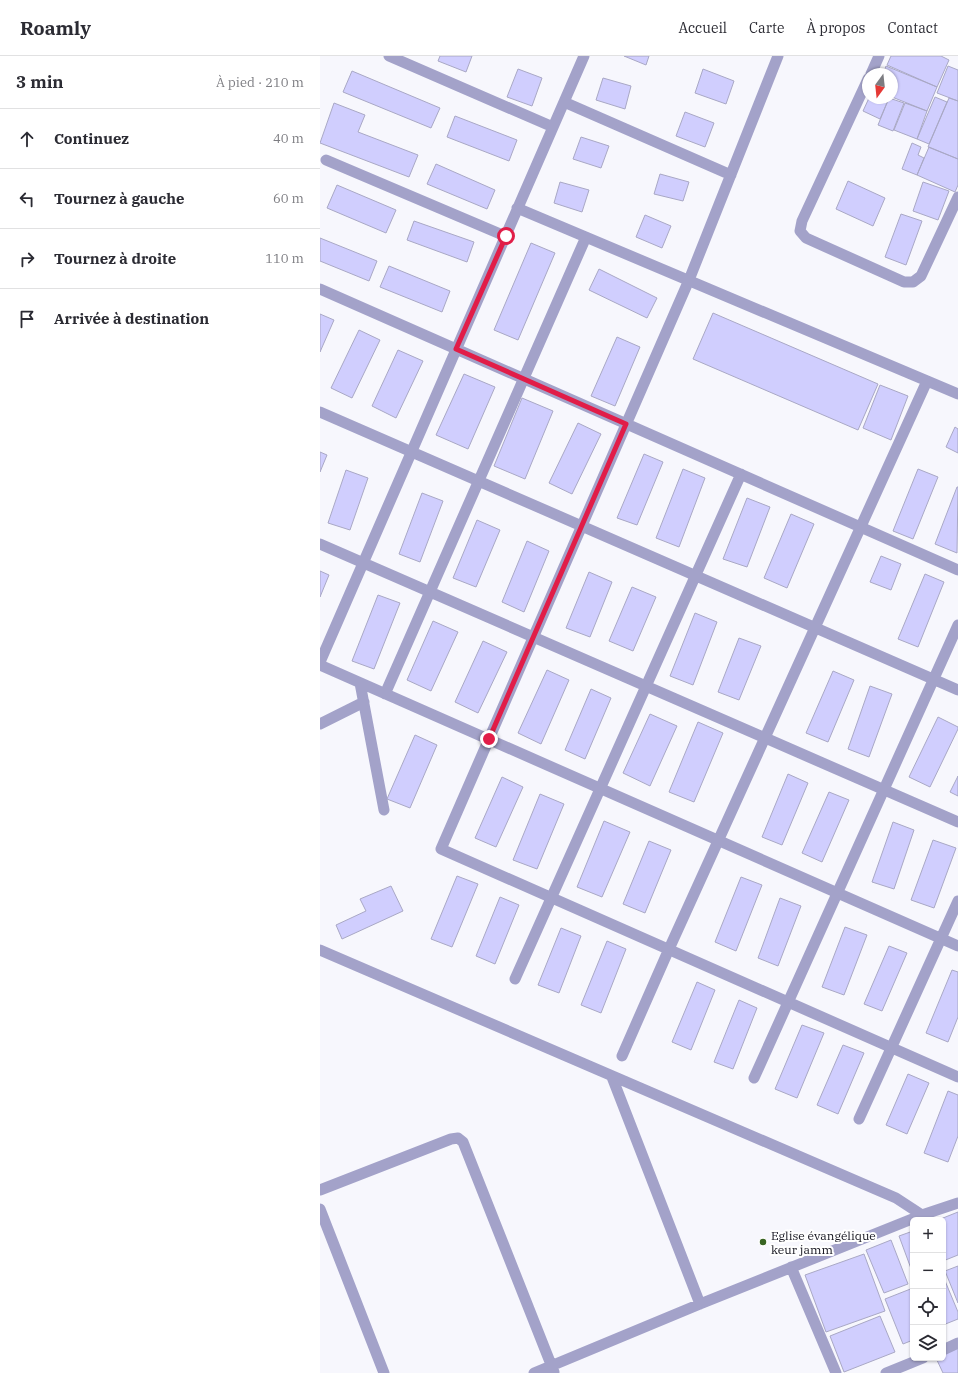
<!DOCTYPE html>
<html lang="fr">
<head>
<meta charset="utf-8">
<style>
	:root { --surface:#fff; --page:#f2f2f3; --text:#2b2b33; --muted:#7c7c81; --line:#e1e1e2 }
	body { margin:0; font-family:"IBM Plex Serif",serif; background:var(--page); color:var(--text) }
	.controls { position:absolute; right:12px; bottom:12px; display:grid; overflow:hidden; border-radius:6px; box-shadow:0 1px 3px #0004 }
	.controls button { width:36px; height:36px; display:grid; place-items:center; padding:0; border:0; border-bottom:1px solid var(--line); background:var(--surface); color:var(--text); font:20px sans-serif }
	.compass { position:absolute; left:542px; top:12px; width:36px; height:36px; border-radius:50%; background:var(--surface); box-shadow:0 1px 3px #0004; rotate:195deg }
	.stop { position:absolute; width:12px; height:12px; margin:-9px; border:3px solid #e11d48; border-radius:50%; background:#fff }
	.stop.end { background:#e11d48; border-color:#fff; box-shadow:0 1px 4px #0008 }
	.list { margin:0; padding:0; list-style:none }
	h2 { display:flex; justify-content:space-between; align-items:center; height:52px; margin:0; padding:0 16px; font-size:17px }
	h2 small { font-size:13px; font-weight:400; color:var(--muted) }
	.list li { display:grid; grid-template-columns:26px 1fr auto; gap:12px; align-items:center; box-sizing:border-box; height:60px; padding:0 16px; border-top:1px solid var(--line) }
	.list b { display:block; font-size:15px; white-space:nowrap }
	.list em { font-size:13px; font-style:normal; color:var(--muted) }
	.icon { flex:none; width:22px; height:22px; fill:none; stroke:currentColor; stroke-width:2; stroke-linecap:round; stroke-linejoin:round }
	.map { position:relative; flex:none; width:638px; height:1317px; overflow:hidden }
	header { display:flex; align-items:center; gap:24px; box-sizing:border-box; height:56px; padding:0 20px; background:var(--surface); border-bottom:1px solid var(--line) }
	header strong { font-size:19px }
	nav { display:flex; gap:22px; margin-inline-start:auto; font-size:14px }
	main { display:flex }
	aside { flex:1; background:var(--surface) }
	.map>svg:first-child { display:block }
</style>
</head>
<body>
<header>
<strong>Roamly</strong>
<nav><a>Accueil</a><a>Carte</a><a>À propos</a><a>Contact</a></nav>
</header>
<main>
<aside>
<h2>3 min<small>À pied · 210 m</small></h2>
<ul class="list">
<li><svg class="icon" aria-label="ahead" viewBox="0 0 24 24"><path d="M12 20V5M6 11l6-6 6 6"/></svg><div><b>Continuez</b></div><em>40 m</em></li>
<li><svg class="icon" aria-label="left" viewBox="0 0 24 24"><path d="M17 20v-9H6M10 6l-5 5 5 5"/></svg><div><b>Tournez à gauche</b></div><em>60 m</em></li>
<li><svg class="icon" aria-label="right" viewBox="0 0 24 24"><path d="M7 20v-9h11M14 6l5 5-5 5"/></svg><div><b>Tournez à droite</b></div><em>110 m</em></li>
<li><svg class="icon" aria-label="arrive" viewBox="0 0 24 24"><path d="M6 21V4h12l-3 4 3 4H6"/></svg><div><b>Arrivée à destination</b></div></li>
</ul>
</aside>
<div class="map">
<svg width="638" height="1317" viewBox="0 0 638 1317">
	<rect width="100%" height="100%" fill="#f7f7fd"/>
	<path fill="#d0cefe" stroke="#a9a8c5" d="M120 0H152L146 16 118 5Z
		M304 0H329L326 9Z
		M571 0H621L629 4 617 31 567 9Z
		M566 10 617 31 607 55 572 41V18H563Z
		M628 10 638 14V45L617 37Z
		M198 13 222 22 212 50 187 41Z
		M383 13 414 25 406 48 375 37Z
		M32 15 120 52 111 72 23 36Z
		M283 22 311 30 305 53 276 44Z
		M615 41 627 46 609 88 597 83Z
		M549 42H569L560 63 543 55Z
		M569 42 584 47 573 75 558 69Z
		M629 42 638 45V103L608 91Z
		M14 47 45 59 38 76 98 99 89 121 0 87Z
		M585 47 607 55 597 83 574 74Z
		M365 56 394 67 385 91 356 80Z
		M135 60 197 84 189 105 127 81Z
		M261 81 289 90 281 112 253 103Z
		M592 87 601 91 598 99 604 102 597 119 582 113Z
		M609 91 638 103V129L635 136 597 119Z
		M116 108 175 134 167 153 107 128Z
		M340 118 369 126 363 145 334 138Z
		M528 125 565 142 553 170 516 153Z
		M240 126 269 134 262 156 234 147Z
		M603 126 629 135 618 164 593 155Z
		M17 129 76 154 66 177 7 152Z
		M581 158 602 165 586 209 565 201Z
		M325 159 351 170 342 192 316 181Z
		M94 165 154 186 147 206 87 184Z
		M0 182 57 205 49 225 0 205Z
		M211 187 235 197 198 284 174 274Z
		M69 210 130 235 122 256 60 231Z
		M279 213 337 242 327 262 269 234Z
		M393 257 558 328 538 374 373 303Z
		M0 258 14 264 0 296Z
		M39 274 60 284 32 342 11 332Z
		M297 281 320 291 295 350 271 340Z
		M78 294 103 305 76 362 52 350Z
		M144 318 175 331 148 393 116 379Z
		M560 329 588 340 571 384 543 372Z
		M202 342 233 355 205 423 174 410Z
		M258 367 281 378 252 438 229 427Z
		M635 371 638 373V397L626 391Z
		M0 396 7 399 0 416Z
		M324 398 343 406 317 469 297 462Z
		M363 413 385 422 359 491 336 482Z
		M598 413 618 421 593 483 573 475Z
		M26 414 48 422 30 474 8 467Z
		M637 431H638L637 497 615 488Z
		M102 437 123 445 100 506 79 498Z
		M427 442 450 451 427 511 403 503Z
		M471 458 494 468 467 532 444 522Z
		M157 464 180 474 156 531 133 522Z
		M207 485 229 495 204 556 182 546Z
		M561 500 581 508 571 534 550 526Z
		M0 515 9 519 0 541Z
		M269 516 292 526 270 581 246 572Z
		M605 518 624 526 598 591 578 583Z
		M312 531 336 541 313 595 289 585Z
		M58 539 80 547 54 613 32 605Z
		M375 557 397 566 373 629 350 620Z
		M113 565 138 576 111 635 87 624Z
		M419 582 441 590 419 644 398 636Z
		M163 585 187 596 158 657 135 646Z
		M227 614 249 624 221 688 198 677Z
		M513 615 534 624 508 686 486 677Z
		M550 630 572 638 549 701 528 693Z
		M271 633 291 642 265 703 245 694Z
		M330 658 357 670 330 730 303 717Z
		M618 661 638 671V673L610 731 589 721Z
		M378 666 403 677 374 746 349 736Z
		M95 679 117 689 90 752 67 743Z
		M468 718 488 727 462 789 442 781Z
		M638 720V740L630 736Z
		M182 721 203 731 176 791 155 782Z
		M509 736 529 744 502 806 482 797Z
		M220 738 244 748 217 813 193 804Z
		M284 765 310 776 282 841 257 831Z
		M573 766 594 774 574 833 552 826Z
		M613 784 636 792 614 852 591 844Z
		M329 785 351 794 325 857 303 848Z
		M137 820 158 828 132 891 111 883Z
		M421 821 442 829 416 895 395 886Z
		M71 830 83 855 22 883 16 869 46 855 40 843Z
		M180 841 199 849 175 908 156 900Z
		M460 842 481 850 458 910 438 902Z
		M525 871 547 879 524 939 502 931Z
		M241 872 261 880 239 937 218 929Z
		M287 885 306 893 281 957 261 949Z
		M569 890 587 897 562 955 544 948Z
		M632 914 638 916V961L628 986 606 977Z
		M377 926 395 934 371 994 352 986Z
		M419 944 437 952 413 1013 394 1006Z
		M482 969 504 977 477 1042 455 1033Z
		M523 989 544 997 518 1058 497 1049Z
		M588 1018 609 1027 587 1078 566 1069Z
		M628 1035 638 1039V1080L628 1106 604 1097Z
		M638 1156V1199L623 1205V1164H618Z
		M593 1175V1218L579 1180Z
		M571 1184 588 1228 564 1237 546 1194Z
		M544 1198 565 1255 506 1276 485 1219Z
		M638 1210V1247L625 1215Z
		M623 1220 638 1256V1263L623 1269Z
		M593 1232V1284L583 1288 565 1243Z
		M560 1260 575 1296 524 1316 510 1280Z
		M638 1292V1317H623L616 1302H623V1299Z"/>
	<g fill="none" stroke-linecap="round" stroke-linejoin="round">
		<path stroke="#a3a2c9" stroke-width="11" d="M69 0 233 71
			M458 0 369 224 121 793 638 1021
			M551 18 559 0
			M548 23 482 165 480 175 486 182 584 226H593L601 220 638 141
			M244 46 411 119
			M6 104 185 180
			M197 152 638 338
			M0 233 638 514
			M0 356 638 634
			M0 488 638 766
			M0 606 264 0
			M0 609 638 890
			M40 627 64 754
			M65 638 266 181
			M0 668 44 646
			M0 894 576 1142 602 1159 638 1147
			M195 923 421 418
			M302 1000 349 893 607 325
			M292 1021 380 1248
			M434 1022 638 569
			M539 1063 638 845
			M0 1134 131 1083 138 1082 143 1086 234 1316
			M0 1153 64 1317
			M471 1211 516 1317
			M623 1294 638 1287
			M214 1317 380 1248 602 1159
			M566 1317 603 1302"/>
	</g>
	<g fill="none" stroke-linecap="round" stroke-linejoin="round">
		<path stroke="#e11d48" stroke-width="5" d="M169 683 306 368 136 293 186 180"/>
	</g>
	<circle fill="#386422" stroke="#fff" stroke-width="1.5" cx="443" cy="1186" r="4"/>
	<g text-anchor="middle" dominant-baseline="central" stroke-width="4" stroke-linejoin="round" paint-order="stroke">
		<g font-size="12" fill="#14141e" stroke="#fff" text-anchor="start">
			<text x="451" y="1179">Eglise évangélique<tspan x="451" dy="14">keur jamm</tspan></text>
		</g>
	</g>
</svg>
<div class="controls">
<button>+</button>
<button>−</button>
<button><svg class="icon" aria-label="locate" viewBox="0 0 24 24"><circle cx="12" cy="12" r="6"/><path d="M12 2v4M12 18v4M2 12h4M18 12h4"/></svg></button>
<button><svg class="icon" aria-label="layers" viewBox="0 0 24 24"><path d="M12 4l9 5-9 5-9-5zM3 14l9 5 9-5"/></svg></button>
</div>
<svg class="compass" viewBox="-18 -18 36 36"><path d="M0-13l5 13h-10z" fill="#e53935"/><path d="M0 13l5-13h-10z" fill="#7c7c81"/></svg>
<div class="stop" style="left:186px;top:180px"></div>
<div class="stop end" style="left:169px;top:683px"></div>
</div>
</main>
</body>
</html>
